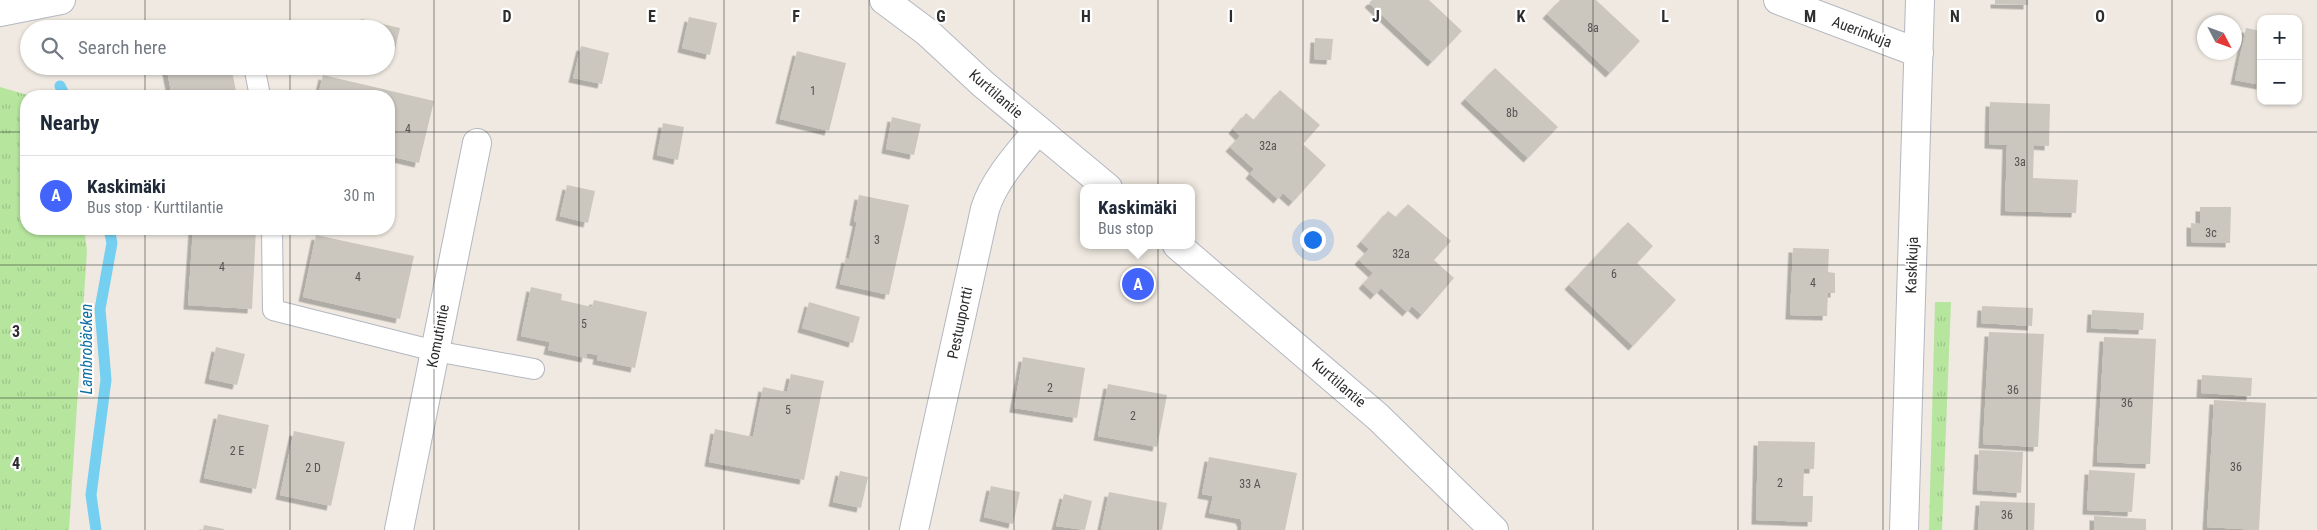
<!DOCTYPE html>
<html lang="en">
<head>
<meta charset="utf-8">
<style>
	:root { --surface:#fff; --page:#f2f2f3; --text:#1f2937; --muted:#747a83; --line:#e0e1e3; --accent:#4264fb }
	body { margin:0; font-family:"Roboto Condensed",sans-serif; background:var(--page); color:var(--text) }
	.controls { position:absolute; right:15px; top:15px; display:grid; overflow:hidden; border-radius:10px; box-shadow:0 1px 4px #0004 }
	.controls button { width:45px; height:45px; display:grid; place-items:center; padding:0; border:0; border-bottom:1px solid var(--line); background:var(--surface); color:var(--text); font:25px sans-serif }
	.compass { position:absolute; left:2197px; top:15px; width:45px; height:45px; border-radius:50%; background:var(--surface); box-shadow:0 1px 4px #0004; rotate:131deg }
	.you { position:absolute; left:1312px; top:239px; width:18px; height:18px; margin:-12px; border:4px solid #fff; border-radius:50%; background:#1a73e8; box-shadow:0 0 0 8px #1a73e833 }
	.badge { display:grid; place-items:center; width:32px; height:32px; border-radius:50%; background:var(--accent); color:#fff; font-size:16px; font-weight:700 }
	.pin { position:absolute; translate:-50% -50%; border:2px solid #fff; box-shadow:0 1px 5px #0006 }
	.popup { position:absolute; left:1080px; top:184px; width:115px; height:65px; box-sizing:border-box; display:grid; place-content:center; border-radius:10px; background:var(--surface); filter:drop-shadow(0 1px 4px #0005); font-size:16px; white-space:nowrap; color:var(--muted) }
	.popup b { font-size:19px; color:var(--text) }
	.popup::after { content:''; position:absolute; left:50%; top:100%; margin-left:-10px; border:10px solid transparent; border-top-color:var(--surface) }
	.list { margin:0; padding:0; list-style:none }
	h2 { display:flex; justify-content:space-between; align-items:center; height:65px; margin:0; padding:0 20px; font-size:21px }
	h2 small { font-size:16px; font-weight:400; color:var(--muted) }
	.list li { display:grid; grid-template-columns:32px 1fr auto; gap:15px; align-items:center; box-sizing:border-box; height:80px; padding:0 20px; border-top:1px solid var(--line) }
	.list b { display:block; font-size:19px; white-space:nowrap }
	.list p { margin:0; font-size:16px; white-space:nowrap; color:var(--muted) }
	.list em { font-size:16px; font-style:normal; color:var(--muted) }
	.icon { flex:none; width:28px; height:28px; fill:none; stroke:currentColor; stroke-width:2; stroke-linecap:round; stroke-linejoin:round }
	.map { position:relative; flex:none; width:2317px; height:530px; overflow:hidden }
	.search { position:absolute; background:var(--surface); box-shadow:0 1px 4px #0004; left:20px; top:20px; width:375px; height:55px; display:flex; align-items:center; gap:12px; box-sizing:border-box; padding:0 18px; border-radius:28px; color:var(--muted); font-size:19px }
	.panel { position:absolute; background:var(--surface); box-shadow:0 1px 4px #0004; left:20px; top:90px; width:375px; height:145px; border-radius:20px }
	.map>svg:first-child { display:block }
</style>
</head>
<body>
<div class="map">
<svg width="2317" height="530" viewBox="0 0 2317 530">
	<defs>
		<pattern id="grass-tufts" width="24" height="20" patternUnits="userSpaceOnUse" patternTransform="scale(1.25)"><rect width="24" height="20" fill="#b6e59e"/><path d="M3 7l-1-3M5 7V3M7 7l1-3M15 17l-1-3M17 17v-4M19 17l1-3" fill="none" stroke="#9dc588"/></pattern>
		<filter id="shadow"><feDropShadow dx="-4.5" dy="4.5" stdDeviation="0" flood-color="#0004"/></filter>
	</defs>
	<rect width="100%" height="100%" fill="#efe9e1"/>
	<path fill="url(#grass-tufts)" d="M0 87 31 96H26V229H84L87 250 69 530H0Z
		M1935 302H1951L1942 530H1929Z"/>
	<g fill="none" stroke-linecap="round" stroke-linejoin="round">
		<path stroke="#75cff0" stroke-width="11" d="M60 86 65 96
			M96 530 91 495 106 380 100 309 112 243 109 229"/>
	</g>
	<path fill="#cbc7bf" filter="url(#shadow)" d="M1372 0H1429L1462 31 1432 62 1369 3Z
		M1560 0H1596L1640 41 1610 73 1547 14Z
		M1995 0H2028V5L1995 4Z
		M689 17 717 23 710 55 682 48Z
		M361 19 400 28 394 54 386 52V29H358Z
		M2246 28 2261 31V85L2235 80Z
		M1315 38 1333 39 1331 60 1314 59Z
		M581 46 609 53 602 84 573 78Z
		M797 51 846 63 829 131 780 119Z
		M166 66H231L237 96H172Z
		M1495 68 1558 127 1528 158 1465 99Z
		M323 75 434 101 419 163 389 156V96H318Z
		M1280 90 1320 125 1303 144 1326 165 1293 202 1283 193 1278 199 1250 174 1254 169 1230 147 1240 136 1233 129 1246 113 1254 120Z
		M1990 102 2050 104 2049 146 2034 145 2033 178 2078 180 2076 213 2005 211 2007 145 1989 144Z
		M892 117 921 124 914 155 886 149Z
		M663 123 684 127 678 160 657 155Z
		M567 185 595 191 588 223 560 216Z
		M859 195 909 205 889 295 840 284 846 258 849 259 857 222 854 221Z
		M1408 204 1451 241 1434 260 1454 278 1422 315 1412 306 1407 312 1381 288 1375 295 1363 284 1373 273 1359 260 1369 249 1361 242 1388 211 1396 217Z
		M2200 207H2231L2230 243 2191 242V223L2200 224Z
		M1628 222 1653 246 1637 263 1676 300 1633 346 1569 285Z
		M193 229H256L252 309 188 305Z
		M316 235 414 256 400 319 303 297Z
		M1793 248 1829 249 1828 272 1835 273V293H1828L1827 316 1790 315Z
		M531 287 562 294 561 300 592 307 594 300 647 312 635 368 597 360 598 355 587 353 586 358 548 350 550 342 521 336Z
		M809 302 860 317 853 343 802 328Z
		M1982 306 2033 308 2032 326 1981 323Z
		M2092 310 2144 313 2143 330 2091 328Z
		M1989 332 2044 334 2038 447 1983 444Z
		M2104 337 2156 339 2150 464 2097 462Z
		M216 347 245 354 237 385 209 379Z
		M1023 357 1085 368 1077 418 1014 408Z
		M791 374 824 381 804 480 709 462 715 429 753 437 763 387 787 392Z
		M2202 375 2252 378 2251 396 2201 393Z
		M1108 384 1167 395 1157 447 1098 436Z
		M2214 400 2266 403 2259 530 2207 527Z
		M218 414 269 425 256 489 204 478Z
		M294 431 345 442 331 506 280 495Z
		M1758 441 1815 442 1814 469H1804L1803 496H1813L1812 522 1756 520Z
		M1979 450 2023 452 2021 493 1977 490Z
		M1209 457 1297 473 1285 530H1241L1242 523 1240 519 1209 513 1213 496 1202 494Z
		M2089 470 2135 473 2132 512 2087 510Z
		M840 471 868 477 861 508 833 502Z
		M991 486 1020 492 1013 524 984 517Z
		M1109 492 1167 503 1162 530H1101Z
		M1064 494 1092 501 1085 530 1056 526Z
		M1980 501 2035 503 2034 530H1978Z
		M2094 516 2146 519V530H2094Z
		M204 525 224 529V530H203Z"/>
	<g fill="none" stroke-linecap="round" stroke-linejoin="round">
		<g stroke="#b4b7c1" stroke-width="22">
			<path id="service" d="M254 66 260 96
				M272 229 273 310 435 351 534 369"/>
		</g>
		<g stroke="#b4b7c1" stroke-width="30">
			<path id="minor" d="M1778 0 1919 53
				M399 530 477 143
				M914 530 985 209C994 180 1018 154 1038 130
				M1904 530 1920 0"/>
		</g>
		<g stroke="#b4b7c1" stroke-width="30">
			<path id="tertiary" d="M884 0 927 32 983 84 1108 188
				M0 12 61 0
				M1177 245 1378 417 1494 530"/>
		</g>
		<use href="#service" stroke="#fff" stroke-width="20"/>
		<use href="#minor" stroke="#fff" stroke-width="28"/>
		<use href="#tertiary" stroke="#fff" stroke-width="28"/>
	</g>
	<path fill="none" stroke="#2e2e2e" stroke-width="1" stroke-opacity="0.55" d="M145 0V29M290 0V29M434 0V530M579 0V530M724 0V530M869 0V530M1014 0V530M1158 0V530M1303 0V530M1448 0V530M1593 0V530M1738 0V530M1883 0V530M2027 0V530M2172 0V530M145 66V96M290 66V96M0 132H26M389 132H2317M145 229V530M290 229V530M0 265H2317M0 398H2317"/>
	<g text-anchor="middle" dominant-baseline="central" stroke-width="4.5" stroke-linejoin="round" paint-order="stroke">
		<g font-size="12" fill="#555452">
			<text x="1593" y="28">8a</text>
			<text x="813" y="91">1</text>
			<text x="1512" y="113">8b</text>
			<text x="408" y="129">4</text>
			<text x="1268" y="146">32a</text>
			<text x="2020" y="162">3a</text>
			<text x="2211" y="233">3c</text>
			<text x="877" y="240">3</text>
			<text x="1401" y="254">32a</text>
			<text x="222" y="267">4</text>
			<text x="1614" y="274">6</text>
			<text x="358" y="277">4</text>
			<text x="1813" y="283">4</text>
			<text x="584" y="324">5</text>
			<text x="1050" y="388">2</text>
			<text x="2013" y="390">36</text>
			<text x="2127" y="403">36</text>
			<text x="788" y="410">5</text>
			<text x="1133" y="416">2</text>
			<text x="237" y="451">2 E</text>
			<text x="2236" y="467">36</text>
			<text x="313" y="468">2 D</text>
			<text x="1780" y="483">2</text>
			<text x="1250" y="484">33 A</text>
			<text x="2007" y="515">36</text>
		</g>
		<g font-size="15" fill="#2e2e2e" stroke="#fff">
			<text transform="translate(1862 32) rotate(21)">Auerinkuja</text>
			<text transform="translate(996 94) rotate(41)">Kurttilantie</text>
			<text transform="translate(1912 265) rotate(-88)">Kaskikuja</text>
			<text transform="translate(960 323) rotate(-78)">Pestuuportti</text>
			<text transform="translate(438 336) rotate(-79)">Komutintie</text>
			<text transform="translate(1339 383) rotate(41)">Kurttilantie</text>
		</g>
		<g font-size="16" font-style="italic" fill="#0d6fa3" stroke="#fff">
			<text transform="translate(86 349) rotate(-90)">Lambrobäcken</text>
		</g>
	</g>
	<g font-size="16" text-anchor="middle" font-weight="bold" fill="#2e2e2e" stroke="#fff" stroke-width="4.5" stroke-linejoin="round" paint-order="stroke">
		<text x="507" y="22">D</text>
		<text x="652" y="22">E</text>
		<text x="796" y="22">F</text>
		<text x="941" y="22">G</text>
		<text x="1086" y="22">H</text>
		<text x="1231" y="22">I</text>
		<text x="1376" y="22">J</text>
		<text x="1521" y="22">K</text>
		<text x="1665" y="22">L</text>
		<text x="1810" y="22">M</text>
		<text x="1955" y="22">N</text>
		<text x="2100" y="22">O</text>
		<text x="16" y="337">3</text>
		<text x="16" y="469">4</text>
	</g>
</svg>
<div class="controls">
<button>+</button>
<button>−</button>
</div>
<svg class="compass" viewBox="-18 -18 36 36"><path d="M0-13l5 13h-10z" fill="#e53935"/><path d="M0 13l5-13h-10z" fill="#747a83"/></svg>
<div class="you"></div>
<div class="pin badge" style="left:1138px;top:284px">A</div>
<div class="popup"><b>Kaskimäki</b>Bus stop</div>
<div class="search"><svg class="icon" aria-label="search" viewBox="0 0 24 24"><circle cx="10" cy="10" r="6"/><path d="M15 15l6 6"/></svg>Search here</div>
<section class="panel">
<h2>Nearby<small></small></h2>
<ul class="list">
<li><span class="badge">A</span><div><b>Kaskimäki</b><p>Bus stop · Kurttilantie</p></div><em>30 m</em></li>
</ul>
</section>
</div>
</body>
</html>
